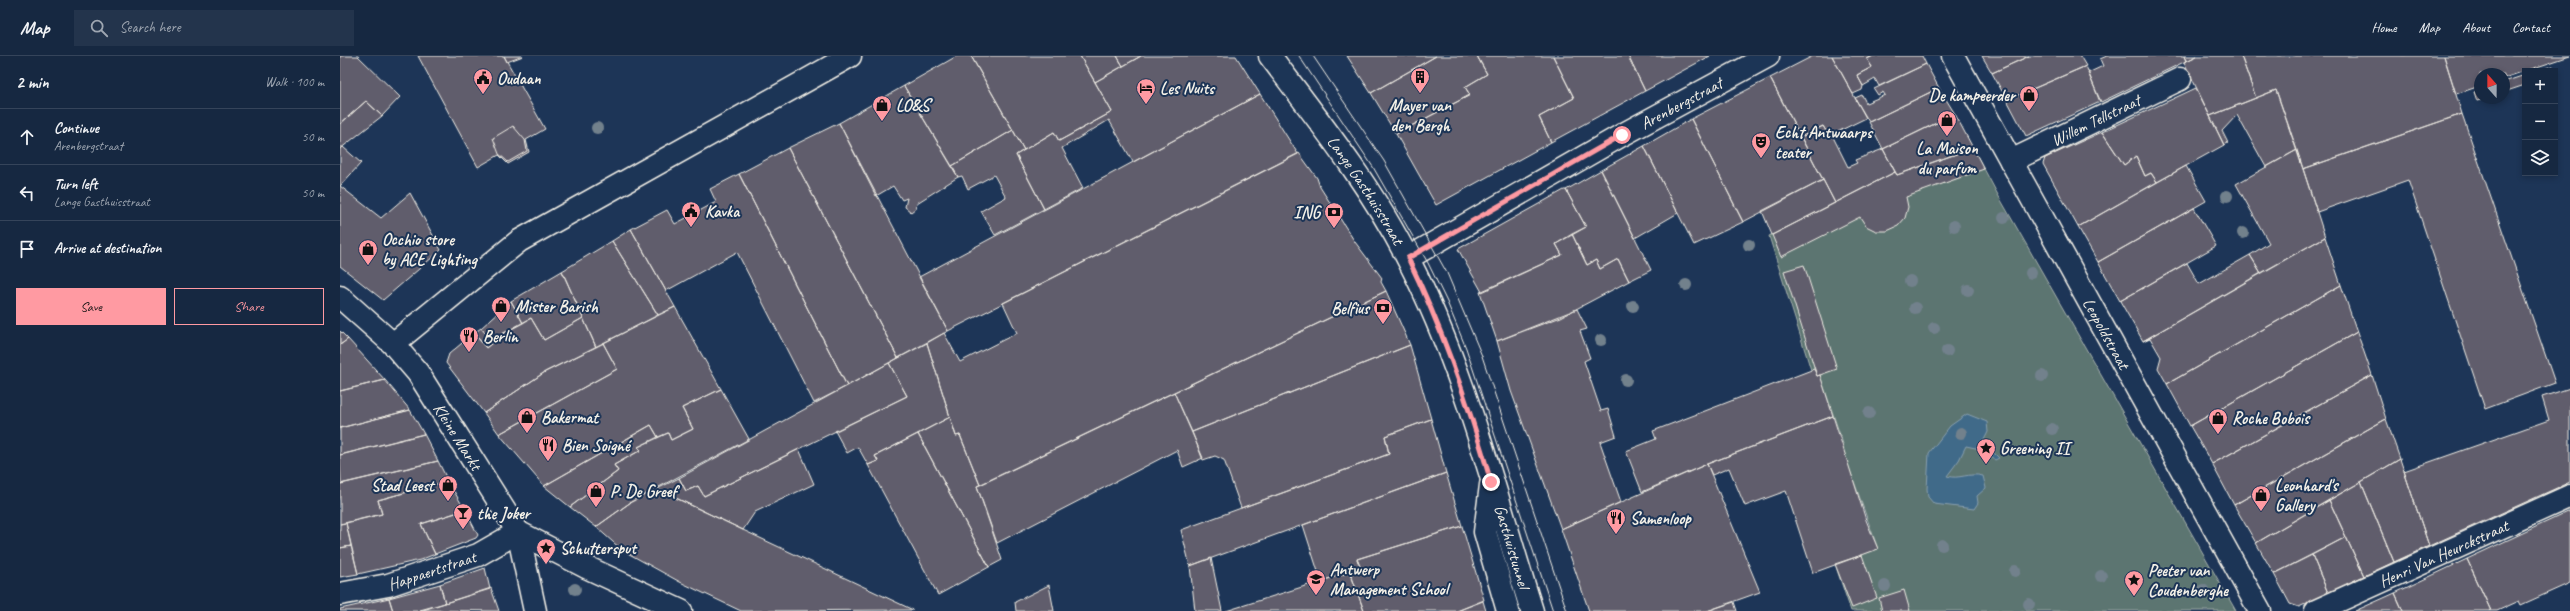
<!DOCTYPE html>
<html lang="en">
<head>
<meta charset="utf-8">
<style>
	:root { --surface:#162841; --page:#23344c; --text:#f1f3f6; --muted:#9ea6b1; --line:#35445a; --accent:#ff9aa2 }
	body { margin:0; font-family:Caveat,sans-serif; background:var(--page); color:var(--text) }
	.controls { position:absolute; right:12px; top:12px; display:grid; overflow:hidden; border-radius:0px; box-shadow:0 2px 6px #0003 }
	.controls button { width:36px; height:36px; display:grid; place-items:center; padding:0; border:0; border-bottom:1px solid var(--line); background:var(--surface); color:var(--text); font:20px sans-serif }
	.compass { position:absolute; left:2134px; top:12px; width:36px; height:36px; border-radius:50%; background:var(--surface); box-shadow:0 2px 6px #0003; rotate:339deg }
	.stop { position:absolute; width:12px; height:12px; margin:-9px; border:3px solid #ff9aa2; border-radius:50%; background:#fff }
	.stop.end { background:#ff9aa2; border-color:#fff; box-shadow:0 1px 4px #0008 }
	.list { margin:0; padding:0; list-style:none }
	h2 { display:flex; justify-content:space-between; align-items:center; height:52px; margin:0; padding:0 16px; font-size:17px }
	h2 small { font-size:13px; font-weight:400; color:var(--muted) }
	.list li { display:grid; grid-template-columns:26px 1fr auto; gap:12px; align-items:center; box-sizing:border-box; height:56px; padding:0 16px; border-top:1px solid var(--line) }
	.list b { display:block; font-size:15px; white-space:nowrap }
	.list p { margin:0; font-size:13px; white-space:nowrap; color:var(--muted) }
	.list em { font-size:13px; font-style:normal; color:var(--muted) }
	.actions { display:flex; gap:8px; padding:12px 16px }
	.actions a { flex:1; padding:9px 0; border:1px solid var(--accent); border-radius:0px; text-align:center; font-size:14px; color:var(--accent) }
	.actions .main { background:var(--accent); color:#111 }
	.icon { flex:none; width:22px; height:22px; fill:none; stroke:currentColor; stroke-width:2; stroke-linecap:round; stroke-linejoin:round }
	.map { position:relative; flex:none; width:2230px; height:555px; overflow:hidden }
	header { display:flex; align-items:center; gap:24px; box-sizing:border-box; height:56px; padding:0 20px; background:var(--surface); border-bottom:1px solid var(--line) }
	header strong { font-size:19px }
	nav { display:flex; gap:22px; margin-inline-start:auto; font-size:14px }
	.search { width:280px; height:36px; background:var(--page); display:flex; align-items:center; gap:10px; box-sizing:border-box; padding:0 14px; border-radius:0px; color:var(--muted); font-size:15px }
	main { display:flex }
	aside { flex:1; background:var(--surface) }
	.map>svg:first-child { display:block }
</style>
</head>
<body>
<header>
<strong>Map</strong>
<div class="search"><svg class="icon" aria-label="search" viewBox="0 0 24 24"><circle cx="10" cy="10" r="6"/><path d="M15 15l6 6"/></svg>Search here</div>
<nav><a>Home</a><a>Map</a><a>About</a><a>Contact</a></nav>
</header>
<main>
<aside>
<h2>2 min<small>Walk · 100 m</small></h2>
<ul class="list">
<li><svg class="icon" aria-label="ahead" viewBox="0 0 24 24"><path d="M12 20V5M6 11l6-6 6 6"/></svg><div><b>Continue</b><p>Arenbergstraat</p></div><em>50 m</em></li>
<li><svg class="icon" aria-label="left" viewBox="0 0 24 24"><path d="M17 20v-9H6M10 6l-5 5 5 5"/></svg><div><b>Turn left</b><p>Lange Gasthuisstraat</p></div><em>50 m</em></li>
<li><svg class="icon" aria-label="arrive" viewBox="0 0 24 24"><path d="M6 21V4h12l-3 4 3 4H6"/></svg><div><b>Arrive at destination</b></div></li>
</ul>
<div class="actions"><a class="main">Save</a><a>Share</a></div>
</aside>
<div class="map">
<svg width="2230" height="555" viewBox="0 0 2230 555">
	<rect width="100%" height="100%" fill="#1d3557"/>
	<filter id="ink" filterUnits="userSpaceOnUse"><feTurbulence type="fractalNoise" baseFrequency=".025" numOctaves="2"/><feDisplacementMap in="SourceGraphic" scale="8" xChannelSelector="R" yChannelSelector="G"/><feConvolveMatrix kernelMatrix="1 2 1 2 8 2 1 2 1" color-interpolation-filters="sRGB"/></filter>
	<g filter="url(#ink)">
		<path fill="#5b7471" stroke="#a8b2ac" d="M1633 92 1658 139 1896 555H1511L1495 508 1538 493 1501 389 1503 388 1480 319 1477 320 1474 313 1471 314 1429 180 1555 116 1557 119Z"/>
		<path fill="#416a89" stroke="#89a0af" d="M1627 358 1647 366 1648 376 1643 386 1659 402 1655 404 1640 393 1626 390 1619 404 1607 420C1619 424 1629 416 1643 420L1646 432 1637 440 1638 447 1634 453 1594 448 1588 441 1587 433 1589 397 1610 370Z"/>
		<path fill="#605d6c" stroke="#f4f1e8" d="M0 0H18L60 41 42 60 26 45 0 68Z
			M78 0H164L205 73 186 84 189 96 168 108 159 99 138 111Z
			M164 0H183L167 6Z
			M617 0H631L673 74 612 110 564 30Z
			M631 0H740L772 56 719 85 714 76 684 94Z
			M740 0H777L783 10 755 26Z
			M777 0H801L783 10Z
			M801 0H896L920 38 793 106 769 64 722 92 743 132 704 153 676 99 714 76 719 85 772 56 755 26Z
			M1007 0H1096L1031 37Z
			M1096 0H1137L1147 18 1125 31 1130 39 1056 78 1031 37Z
			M1137 0H1213L1234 42 1199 61 1211 86 1096 149 1056 78 1130 39 1125 31 1147 18Z
			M1213 0H1288L1305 35 1211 86 1199 61 1234 42Z
			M1288 0H1370L1305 35Z
			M1473 0H1492L1526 62 1489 80 1483 70 1461 81 1430 22Z
			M1492 0H1533L1527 3 1532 11 1517 19 1523 30 1522 34 1513 38Z
			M1533 0H1582L1586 8 1539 30 1535 23 1523 30 1517 19 1532 11 1527 3Z
			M1642 0H1689L1652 17Z
			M1689 0H1740L1746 10 1667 44 1652 17Z
			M1767 0H1844L1846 5 1761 46 1748 17 1763 10 1760 3Z
			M1844 0H1857L1846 5Z
			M1857 0H1901L1916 42 1870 60 1844 6Z
			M1901 0H2104L2122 58 1963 113 1936 34 1916 42Z
			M2104 0H2230L2164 22V18H2140V30L2116 38Z
			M1586 8 1599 32 1529 66 1515 42 1522 39 1526 47 1545 39 1543 36 1538 39 1534 33Z
			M1746 10 1760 46 1686 80 1667 44Z
			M2213 10 2217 18H2215V15H2197Z
			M2185 19V29L2164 36V26Z
			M1430 22 1483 124 1403 166 1351 63Z
			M564 30 618 121 577 147 576 152 571 156 565 151 567 142 562 144 553 130 536 140 499 67Z
			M1599 32 1615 58 1543 93 1529 66Z
			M1856 32 1884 89 1817 126 1811 117 1805 120 1796 100 1784 109 1762 76Z
			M1936 34 1957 94 1926 111 1897 59 1882 75 1888 87 1884 89 1870 60Z
			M2140 35V42H2147L2137 45 2134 36Z
			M920 38 958 98 608 275 579 221Z
			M26 45 42 60 0 93V68Z
			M1615 58 1633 92 1557 119 1543 93Z
			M2122 58 2215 327 2145 353 2068 124 1977 156 1963 113Z
			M1351 63 1403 166 1354 189 1304 90Z
			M499 67 608 275 558 302 448 92Z
			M173 70 185 84 187 95 168 106 159 98 153 82Z
			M1483 70 1489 80 1492 79 1508 111 1517 107 1515 104 1543 93 1555 116 1495 147 1461 81Z
			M673 74 684 94 676 99 704 153 655 179 641 155 666 141 654 119 628 133 622 120 618 121 612 110Z
			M1762 76 1784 109 1796 100 1805 120 1811 117 1817 126 1738 171 1703 108 1705 102Z
			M1304 90 1338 157 1295 182 1261 114Z
			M3 91 21 107 0 130V93Z
			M448 92 558 302 507 330 399 118Z
			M1633 92 1644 113 1566 141 1568 151 1565 162 1558 170 1547 175H1536L1526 170 1520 161 1441 201 1432 179 1555 116 1557 119Z
			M1957 94 1985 181 1921 217 1910 199 1929 187 1896 128Z
			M959 97 977 122 980 131 1015 186 1042 222 1041 226 1046 235 640 429 620 379 616 380 587 287 604 277 620 306 677 277 663 247Z
			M1846 110 1866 145 1758 206 1738 171Z
			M1261 114 1311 214 1289 225 1278 203 1260 213 1256 204 1247 209 1232 178 1246 171 1226 134Z
			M399 118 507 330 474 347 397 196 326 235 291 173 327 154 335 168 376 146 370 133Z
			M1483 124 1495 147 1432 179 1422 155Z
			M0 130 41 162 70 137 101 194 43 244 0 210Z
			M1224 134H1226L1246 171 1216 188 1222 199 1142 236 1118 193Z
			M1854 152 1876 190 1780 245 1758 206Z
			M291 173 335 251 318 259 272 185Z
			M1232 178 1247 209 1256 204 1260 213 1278 203 1289 225 1221 261 1157 285 1140 236 1222 199 1216 188Z
			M1985 181 2001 229 1827 328 1818 312 1821 301 1810 282 1803 285Z
			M272 185 318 259 256 291 222 215Z
			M1910 199 1921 217 1803 285 1780 245 1847 207 1859 228Z
			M1464 209 1497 313 1477 320 1444 215Z
			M222 215 243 262 204 284 191 262 183 267 171 245Z
			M2001 229 2017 276 1850 370 1827 328Z
			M1046 235 1070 289 852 376 834 336Z
			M171 245 183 267 162 278 153 286 141 272Z
			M335 251 381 333 342 352 353 373 331 384 328 377 318 381 311 369 204 430 159 378 277 313 263 287Z
			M1237 253 1247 273 1240 275 1250 302 1244 305 1261 355 1268 353 1276 380 1260 386 1281 446 1221 473 1171 335 1157 285Z
			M191 262 204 284 243 262 256 291 205 316 144 357 106 307 109 298 134 277 146 292 162 278Z
			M141 272 153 286 146 292 134 277Z
			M0 275 8 283 0 289Z
			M2017 276 2032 319 1872 408 1850 370Z
			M8 283 45 324 0 335V289Z
			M263 287 277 313 159 378 144 357 205 316Z
			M587 287 610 361 535 400 538 405 528 409 518 391 507 397 495 375 567 340 549 307Z
			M1070 289 1091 363 1045 380 1049 398 901 452 884 404 875 400 863 404 852 376Z
			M549 307 567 340 364 440 358 430 346 435 339 422Z
			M1474 313 1477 320 1480 319 1493 360 1367 408 1302 436 1286 395 1316 383 1313 375Z
			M2032 319 2046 363 1894 449 1872 408Z
			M45 324 70 354 0 372V335Z
			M2230 332V426L2089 490 2064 415 2209 364 2202 341Z
			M381 333 409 383 291 446 256 471 230 451 278 415 274 409 301 394 298 391 328 377 331 384 353 373 342 352Z
			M834 336 863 402 843 411 837 394 657 487 637 430Z
			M70 354 84 378 0 399V372Z
			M1493 360 1526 464 1538 493 1473 517 1446 435 1405 450 1389 412 1372 419 1367 408Z
			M610 361 616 380 620 379 640 429 637 430 662 504 649 511 578 378Z
			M1091 363 1106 417 850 510 841 474 1049 398 1045 380Z
			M2046 363 2060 403 1916 487 1894 449Z
			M311 369 318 381 298 391 301 394 274 409 278 415 230 451 204 430Z
			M84 378 98 405 1 428 0 399Z
			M578 378 649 511 598 539 528 409 538 405 535 400Z
			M459 393 474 428 415 456 403 474 317 433 339 422 346 435 358 430 364 440Z
			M2060 403 2089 490 2054 506 2021 426Z
			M98 405 108 425 38 444 42 458 0 468V428Z
			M1367 408 1420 536 1367 555H1249L1221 473Z
			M1106 417 1122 470 1017 503 1021 513 981 525 963 469Z
			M108 425 125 454 81 468 95 498 80 504 18 518 6 467 42 458 38 444Z
			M2021 426 2054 506 2024 520 1989 444Z
			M317 433 403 474 573 554 401 555 340 526 282 494 256 471 291 446Z
			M1989 444 2006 481 1934 518 1916 487Z
			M125 454 138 479 136 482 95 498 81 468Z
			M2230 455V527L2181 549 2179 545 2157 555H2151L2127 503Z
			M6 467 11 490 0 492V468Z
			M1122 470 1144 544 1117 555H1024L1010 516 1021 513 1017 503Z
			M2006 481 2024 520 1988 537 1972 499Z
			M11 490 18 518 0 521V492Z
			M1522 499 1537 542 1512 552 1495 508Z
			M1972 499 1988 537 1959 551 1950 548 1934 518Z
			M871 502 882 555H855L850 510Z
			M2127 503 2151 555H2063L2055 537Z
			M145 512 150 533 105 547 100 528Z
			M1010 516 1024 555H886L981 525Z
			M100 528 105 547 80 555H53L49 542Z
			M709 529 714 555H676L675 546Z
			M151 532 159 555 80 554 105 547Z
			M1564 534 1570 555H1542L1539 542Z
			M2055 537 2063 555H2015Z
			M49 542 53 555H0V553Z
			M1143 545 1146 555H1117Z
			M1394 546 1397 555H1367Z"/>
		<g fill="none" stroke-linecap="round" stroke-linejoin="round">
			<g stroke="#f4f1e8" stroke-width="25">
				<g id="pedestrian">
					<path id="s1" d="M1671 105 1840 23"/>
				</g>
			</g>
			<g stroke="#f4f1e8" stroke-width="25">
				<g id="minor">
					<path id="s2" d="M1068 202 1282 79 1428 0"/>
					<path id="s3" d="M0 241 53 288 78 317 178 476 195 555"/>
					<path d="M53 288 179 185 510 0"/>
					<path d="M178 476 246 511 341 555"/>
					<path id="s4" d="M0 538 48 529 138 499 178 476"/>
					<path id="s5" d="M1976 555 2230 440"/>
				</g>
			</g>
			<g stroke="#f4f1e8" stroke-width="25">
				<g id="tertiary">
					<path id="s6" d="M930 0C979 65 1031 130 1068 203 1125 313 1155 438 1192 555"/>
					<path id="s7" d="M1613 0 1920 555"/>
					<path d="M1151 429 1145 476 1168 555"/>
				</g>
			</g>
			<use href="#pedestrian" stroke="#1d3557" stroke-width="22"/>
			<use href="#minor" stroke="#1d3557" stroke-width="22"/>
			<use href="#tertiary" stroke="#1d3557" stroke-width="22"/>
			<path stroke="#f4f1e8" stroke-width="1" d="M959 0 1033 111 1088 207 1107 246 1126 292 1213 555
				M973 0 1044 105 1107 217 1142 300 1227 555"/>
		</g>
		<g fill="#72818c">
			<circle cx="257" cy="72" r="6"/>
			<circle cx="1887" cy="140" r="6"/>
			<circle cx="1664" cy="162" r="6"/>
			<circle cx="1614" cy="170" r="6"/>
			<circle cx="1903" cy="177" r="6"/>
			<circle cx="1409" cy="189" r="6"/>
			<circle cx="1691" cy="217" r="6"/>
			<circle cx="1570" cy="225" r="6"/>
			<circle cx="1346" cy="229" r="6"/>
			<circle cx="1628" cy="234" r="6"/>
			<circle cx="1293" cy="250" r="6"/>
			<circle cx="1575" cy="252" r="6"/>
			<circle cx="1594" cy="272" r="6"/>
			<circle cx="1261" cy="284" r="6"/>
			<circle cx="1607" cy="295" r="6"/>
			<circle cx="1702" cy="320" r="6"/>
			<circle cx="1286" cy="324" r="6"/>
			<circle cx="1529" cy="357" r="6"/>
			<circle cx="1712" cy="373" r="6"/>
			<circle cx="1621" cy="377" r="6"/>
			<circle cx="1602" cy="489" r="6"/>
			<circle cx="1675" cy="515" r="6"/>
			<circle cx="1761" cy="520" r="6"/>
			<circle cx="1545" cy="530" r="6"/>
			<circle cx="235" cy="533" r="6"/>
			<circle cx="1863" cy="534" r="6"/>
			<circle cx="1689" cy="548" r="6"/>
		</g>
	</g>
	<g fill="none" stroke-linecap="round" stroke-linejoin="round" filter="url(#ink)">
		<path stroke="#ff9aa2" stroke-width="5" d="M1151 426C1129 349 1103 274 1068 202L1282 79"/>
	</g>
	<defs>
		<g id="building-pin" transform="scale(1)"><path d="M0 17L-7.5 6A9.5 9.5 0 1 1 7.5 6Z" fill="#ff9aa2" stroke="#1d3557"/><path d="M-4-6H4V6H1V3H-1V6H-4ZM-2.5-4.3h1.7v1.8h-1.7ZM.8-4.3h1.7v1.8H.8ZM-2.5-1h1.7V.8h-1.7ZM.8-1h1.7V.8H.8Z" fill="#111"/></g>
		<g id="civic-pin" transform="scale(1)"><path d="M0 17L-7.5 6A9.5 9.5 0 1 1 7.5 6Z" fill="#ff9aa2" stroke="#1d3557"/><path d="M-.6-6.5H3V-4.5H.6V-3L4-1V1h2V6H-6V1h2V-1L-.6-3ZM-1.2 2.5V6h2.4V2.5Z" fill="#111"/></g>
		<g id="hotel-pin" transform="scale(1)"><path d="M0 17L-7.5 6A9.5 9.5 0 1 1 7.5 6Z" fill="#ff9aa2" stroke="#1d3557"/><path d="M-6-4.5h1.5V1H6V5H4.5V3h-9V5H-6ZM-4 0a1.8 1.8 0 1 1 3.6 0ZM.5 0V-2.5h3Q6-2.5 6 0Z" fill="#111"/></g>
		<g id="shop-pin" transform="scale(1)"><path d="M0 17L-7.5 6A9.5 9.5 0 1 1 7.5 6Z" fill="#ff9aa2" stroke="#1d3557"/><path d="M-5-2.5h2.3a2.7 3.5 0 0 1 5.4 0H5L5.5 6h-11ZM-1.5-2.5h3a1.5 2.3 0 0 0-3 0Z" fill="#111"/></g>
		<g id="theatre-pin" transform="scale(1)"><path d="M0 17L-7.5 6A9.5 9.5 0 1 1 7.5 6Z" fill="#ff9aa2" stroke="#1d3557"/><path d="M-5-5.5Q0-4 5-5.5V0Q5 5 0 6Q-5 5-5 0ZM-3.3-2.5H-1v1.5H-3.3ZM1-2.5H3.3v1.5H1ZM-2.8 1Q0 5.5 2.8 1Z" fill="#111"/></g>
		<g id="bank-pin" transform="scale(1)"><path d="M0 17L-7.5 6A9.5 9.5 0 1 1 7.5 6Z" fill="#ff9aa2" stroke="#1d3557"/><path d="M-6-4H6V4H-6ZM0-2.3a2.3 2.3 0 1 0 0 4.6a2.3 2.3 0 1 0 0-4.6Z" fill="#111"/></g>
		<g id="restaurant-pin" transform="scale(1)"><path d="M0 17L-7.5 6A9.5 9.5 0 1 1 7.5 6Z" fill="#ff9aa2" stroke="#1d3557"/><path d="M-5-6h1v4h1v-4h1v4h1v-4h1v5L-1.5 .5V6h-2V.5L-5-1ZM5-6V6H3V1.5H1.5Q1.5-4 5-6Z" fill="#111"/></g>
		<g id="sight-pin" transform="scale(1)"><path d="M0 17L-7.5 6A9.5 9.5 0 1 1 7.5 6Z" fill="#ff9aa2" stroke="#1d3557"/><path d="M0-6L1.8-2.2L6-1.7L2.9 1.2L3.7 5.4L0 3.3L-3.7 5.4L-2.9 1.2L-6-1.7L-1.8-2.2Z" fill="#111"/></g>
		<g id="bar-pin" transform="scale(1)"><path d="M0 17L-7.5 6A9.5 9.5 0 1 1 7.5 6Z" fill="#ff9aa2" stroke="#1d3557"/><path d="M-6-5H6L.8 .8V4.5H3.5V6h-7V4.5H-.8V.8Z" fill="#111"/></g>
		<g id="university-pin" transform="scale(1)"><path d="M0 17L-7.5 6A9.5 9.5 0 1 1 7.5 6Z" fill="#ff9aa2" stroke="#1d3557"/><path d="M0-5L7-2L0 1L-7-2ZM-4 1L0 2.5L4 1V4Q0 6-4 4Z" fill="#111"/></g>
	</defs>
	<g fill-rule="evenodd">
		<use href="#building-pin" x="1080" y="21"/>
		<use href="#civic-pin" x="143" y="22"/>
		<use href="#hotel-pin" x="806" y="32"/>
		<use href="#shop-pin" x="1689" y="39"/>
		<use href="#shop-pin" x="542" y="49"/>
		<use href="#shop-pin" x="1607" y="64"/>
		<use href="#theatre-pin" x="1421" y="86"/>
		<use href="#civic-pin" x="351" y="155"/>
		<use href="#bank-pin" x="994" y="156"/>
		<use href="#shop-pin" x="28" y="193"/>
		<use href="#shop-pin" x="161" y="250"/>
		<use href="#bank-pin" x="1043" y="252"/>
		<use href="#restaurant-pin" x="129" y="280"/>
		<use href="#shop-pin" x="187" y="361"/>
		<use href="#shop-pin" x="1878" y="362"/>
		<use href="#restaurant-pin" x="208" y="389"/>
		<use href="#sight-pin" x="1646" y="392"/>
		<use href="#shop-pin" x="108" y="429"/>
		<use href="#shop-pin" x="256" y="435"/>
		<use href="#shop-pin" x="1921" y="439"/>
		<use href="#bar-pin" x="123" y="457"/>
		<use href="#restaurant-pin" x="1276" y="462"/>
		<use href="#sight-pin" x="206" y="492"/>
		<use href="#university-pin" x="976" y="523"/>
		<use href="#sight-pin" x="1794" y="524"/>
	</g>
	<g text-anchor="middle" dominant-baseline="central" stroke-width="4" stroke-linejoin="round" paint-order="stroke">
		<g font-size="17" font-weight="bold" fill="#f4f1e8" stroke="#1d3557" text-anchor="start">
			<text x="157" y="22">Oudaan</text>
			<text x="820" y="32">Les Nuits</text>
			<text x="1675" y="39" text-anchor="end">De kampeerder</text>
			<text x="556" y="49">LO&amp;S</text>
			<text x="1080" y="49" text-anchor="middle">Mayer van<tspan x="1080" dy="20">den Bergh</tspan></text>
			<text x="1435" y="76">Echt Antwaarps<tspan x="1435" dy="20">teater</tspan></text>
			<text x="1607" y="92" text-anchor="middle">La Maison<tspan x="1607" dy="20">du parfum</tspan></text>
			<text x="365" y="155">Kavka</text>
			<text x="980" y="156" text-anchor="end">ING</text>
			<text x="42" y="183">Occhio store<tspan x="42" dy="20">by ACE Lighting</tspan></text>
			<text x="175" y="250">Mister Barish</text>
			<text x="1029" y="252" text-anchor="end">Belfius</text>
			<text x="143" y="280">Berlin</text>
			<text x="201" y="361">Bakermat</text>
			<text x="1892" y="362">Roche Bobois</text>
			<text x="222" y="389">Bien Soigné</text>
			<text x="1660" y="392">Greening II</text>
			<text x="94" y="429" text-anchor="end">Stad Leest</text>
			<text x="1935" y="429">Leonhard's<tspan x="1935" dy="20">Gallery</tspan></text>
			<text x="270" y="435">P. De Greef</text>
			<text x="137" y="457">the Joker</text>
			<text x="1290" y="462">Samenloop</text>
			<text x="220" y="492">Schuttersput</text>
			<text x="990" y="513">Antwerp<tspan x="990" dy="20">Management School</tspan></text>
			<text x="1808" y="514">Peeter van<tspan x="1808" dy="20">Coudenberghe</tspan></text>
		</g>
		<g font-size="17" fill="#f4f1e8" stroke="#1d3557">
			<text stroke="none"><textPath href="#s2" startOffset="314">Arenbergstraat</textPath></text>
			<text stroke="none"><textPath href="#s1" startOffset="94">Willem Tellstraat</textPath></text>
			<text stroke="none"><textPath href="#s6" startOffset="165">Lange Gasthuisstraat</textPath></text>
			<text stroke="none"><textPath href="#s7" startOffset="317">Leopoldstraat</textPath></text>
			<text stroke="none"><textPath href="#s3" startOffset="184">Kleine Markt</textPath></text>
			<text stroke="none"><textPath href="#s6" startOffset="552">Gasthuistunnel</textPath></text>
			<text stroke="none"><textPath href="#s5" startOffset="140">Henri Van Heurckstraat</textPath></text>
			<text stroke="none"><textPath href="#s4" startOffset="95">Happaertstraat</textPath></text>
		</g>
	</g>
</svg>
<div class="controls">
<button>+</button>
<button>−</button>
<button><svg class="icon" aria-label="layers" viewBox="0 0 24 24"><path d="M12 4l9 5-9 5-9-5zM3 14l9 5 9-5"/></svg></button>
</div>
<svg class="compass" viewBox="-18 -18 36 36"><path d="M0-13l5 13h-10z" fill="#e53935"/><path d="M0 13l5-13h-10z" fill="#9ea6b1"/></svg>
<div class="stop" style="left:1282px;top:79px"></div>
<div class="stop end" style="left:1151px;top:426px"></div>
</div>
</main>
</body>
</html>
